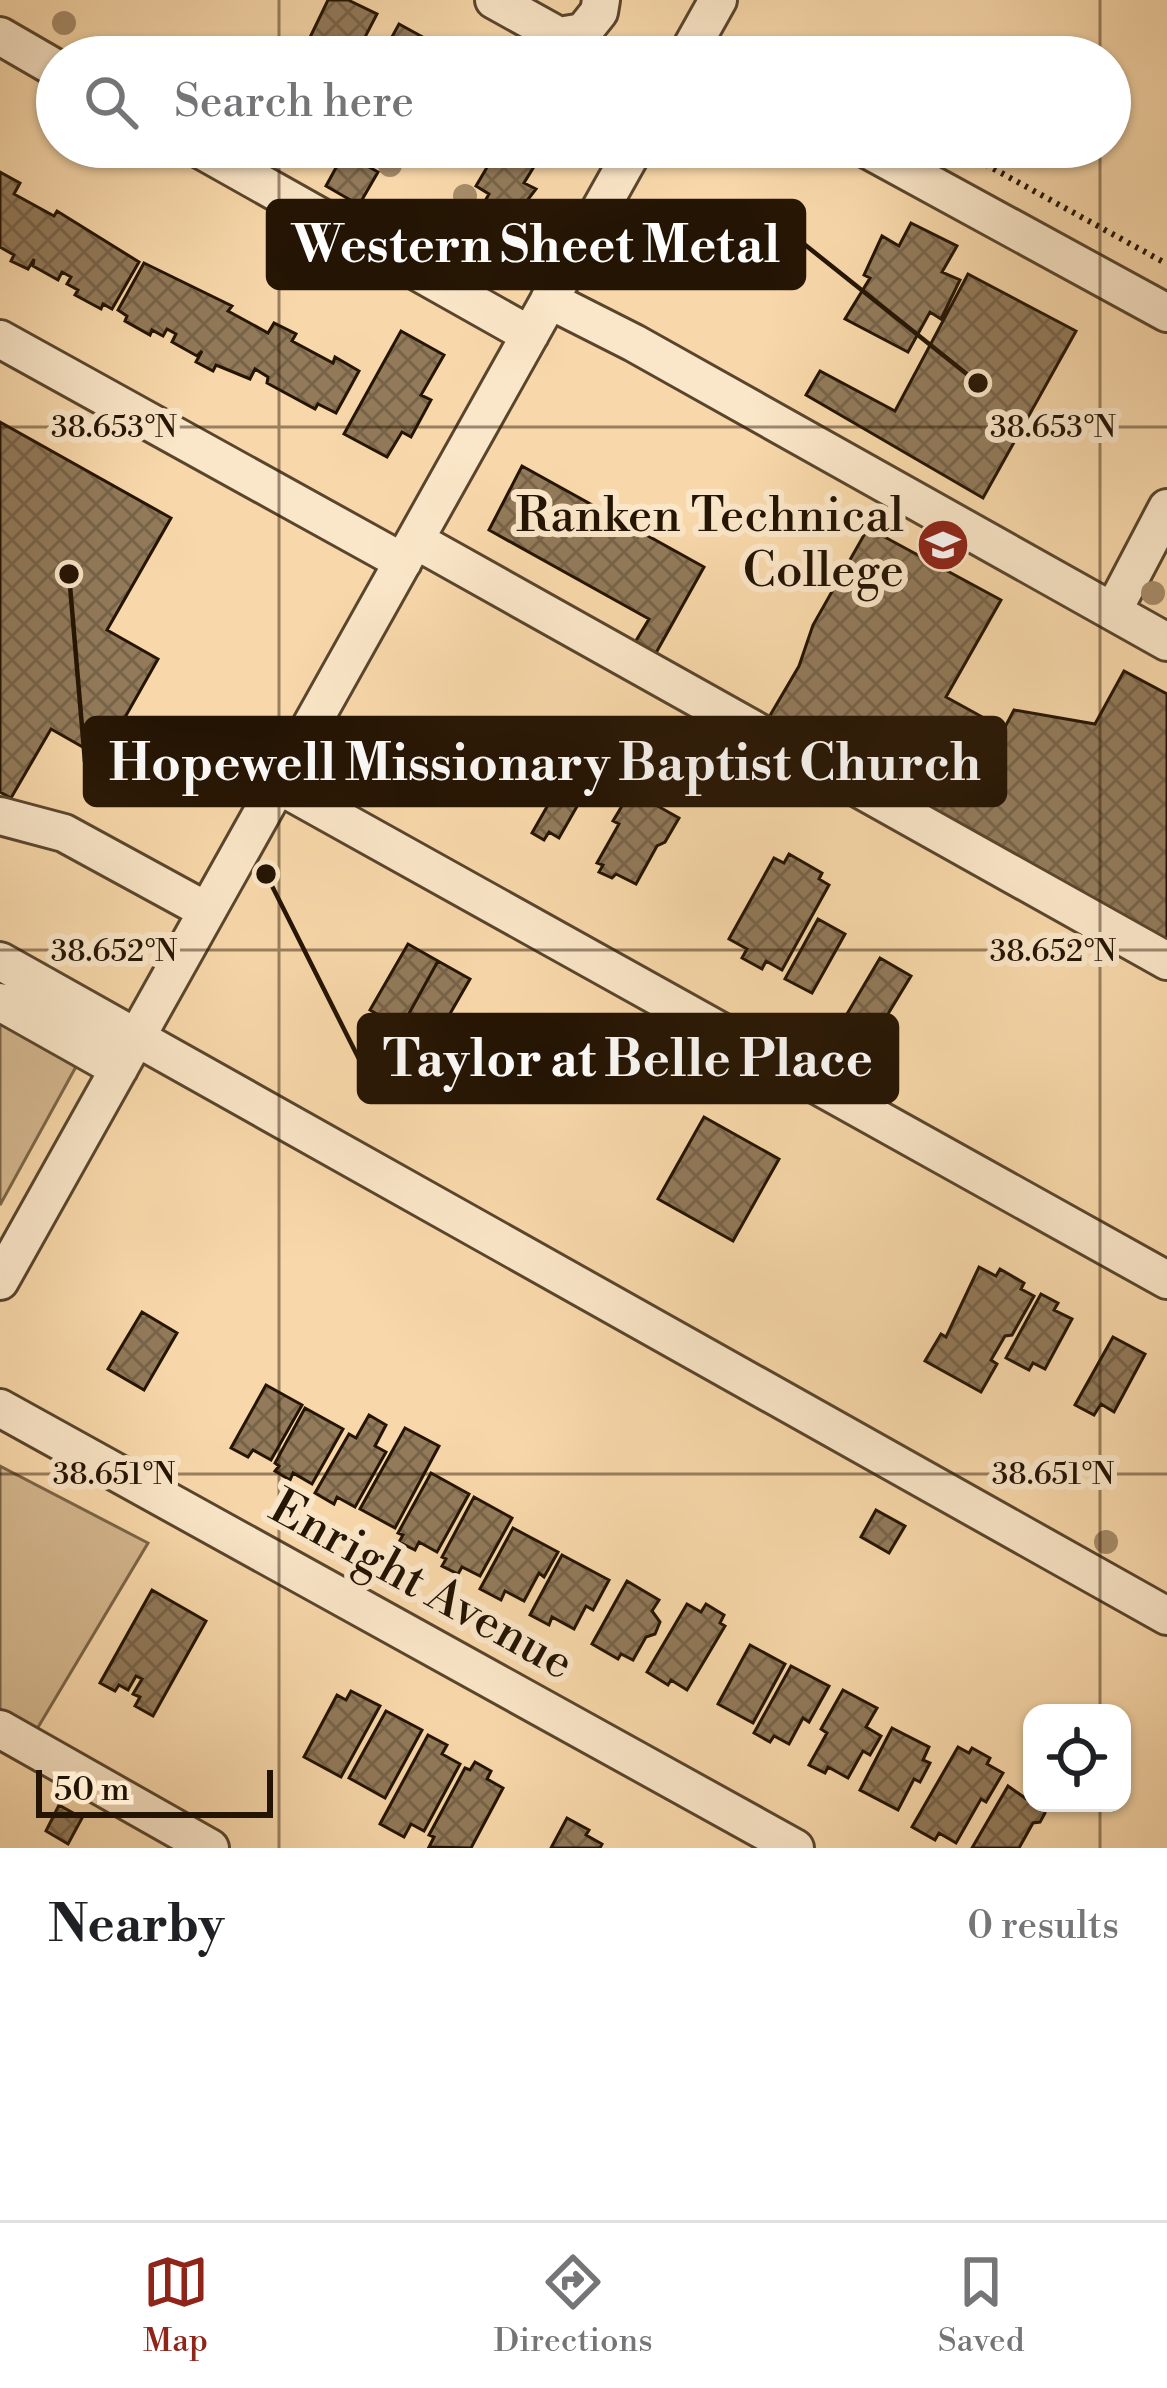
<!DOCTYPE html>
<html lang="en">
<head>
<meta charset="utf-8">
<style>
	:root { --surface:#fff; --page:#f6f6f6; --text:#202124; --muted:#757577; --line:#e0e0e0; --accent:#8f2418 }
	body { margin:0; font-family:"Libre Bodoni",serif; background:var(--page); color:var(--text) }
	.controls { position:absolute; right:36px; bottom:36px; display:grid; overflow:hidden; border-radius:24px; box-shadow:0 3px 9px #0004 }
	.controls button { width:108px; height:108px; display:grid; place-items:center; padding:0; border:0; border-bottom:3px solid var(--line); background:var(--surface); color:var(--text); font:60px sans-serif }
	.scale { position:absolute; left:36px; bottom:30px; width:237px; box-sizing:border-box; padding-left:12px; border:6px solid #241403; border-top:0; font-size:33px; line-height:42px; white-space:nowrap; color:#241403; -webkit-text-stroke:9px #fae6c8; paint-order:stroke }
	.list { margin:0; padding:0; list-style:none }
	h2 { display:flex; justify-content:space-between; align-items:center; height:156px; margin:0; padding:0 48px; font-size:51px }
	h2 small { font-size:39px; font-weight:400; color:var(--muted) }
	.icon { flex:none; width:66px; height:66px; fill:none; stroke:currentColor; stroke-width:2; stroke-linecap:round; stroke-linejoin:round }
	.map { position:relative; flex:none; width:1167px; height:1848px; overflow:hidden }
	.search { position:absolute; background:var(--surface); box-shadow:0 3px 9px #0004; left:36px; right:36px; top:36px; height:132px; display:flex; align-items:center; gap:30px; box-sizing:border-box; padding:0 42px; border-radius:66px; color:var(--muted); font-size:45px }
	.sheet { height:372px; background:var(--surface) }
	nav { display:flex; justify-content:space-around; align-items:center; box-sizing:border-box; height:168px; border-top:3px solid var(--line); background:var(--surface); font-size:33px; color:var(--muted) }
	nav a { display:grid; justify-items:center; gap:6px }
	nav .on { color:var(--accent) }
	.map>svg:first-child { display:block }
</style>
</head>
<body>
<div class="map">
<svg width="1167" height="1848" viewBox="0 0 1167 1848">
	<defs>
		<pattern id="building-cross-hatch" width="8" height="8" patternUnits="userSpaceOnUse" patternTransform="scale(3)"><rect width="8" height="8" fill="#927a5a"/><path d="M0 0l8 8M0 8l8-8" fill="none" stroke="#776348"/></pattern>
	</defs>
	<rect width="100%" height="100%" fill="#f8d8aa"/>
	<filter id="stains"><feTurbulence type="fractalNoise" baseFrequency=".00167" numOctaves="4"/><feColorMatrix values="0 0 0 0 .2 0 0 0 0 .09 0 0 0 0 .02 0 0 0 .5 -.17"/></filter>
	<radialGradient id="worn" r=".72"><stop offset=".6" stop-color="#630" stop-opacity="0"/><stop offset="1" stop-color="#630" stop-opacity=".3"/></radialGradient>
	<path fill="#d4b78e" stroke="#7c6648" stroke-width="3" d="M0 1021 78 1063 0 1205Z
		M0 1466 148 1543 34 1734 0 1715Z"/>
	<path fill="url(#building-cross-hatch)" stroke="#241403" stroke-width="3" d="M328 0H348L377 14 365 37V49L355 57 302 54Z
		M399 24 441 47 436 57H381Z
		M499 147H546L524 183 536 189 509 224 481 208 489 194 476 186Z
		M344 153 378 172 359 205 326 186Z
		M0 172 20 183 14 194 54 216 57 211 139 262 112 309 103 304 101 309 75 295 78 290 67 284 71 277 62 272 58 280 33 266 34 259 28 269 11 261 14 255 0 247Z
		M911 223 957 246 942 272 960 280 941 319 930 312 908 352 845 319 870 278 864 275 882 236 899 246Z
		M144 263 232 306 228 311 268 333 274 323 296 334 292 341 333 363 335 357 359 371 336 413 318 404 315 409 267 383 268 377 255 369 250 379 216 365 213 371 196 362 202 351 197 356 172 342 176 334 167 329 163 336 152 330 150 335 125 321 127 316 118 310Z
		M968 274 1076 331 983 498 806 395 820 371 895 411Z
		M401 331 444 355 421 395 431 400 411 437 402 432 387 457 344 434Z
		M0 422 171 518 107 630 158 659 102 758 51 729 11 798 0 792Z
		M522 466 704 567 652 660 631 649 649 619 489 530Z
		M868 528 1001 600 946 697 1004 729 1014 710 1095 724 1124 671 1167 694V947L765 724 799 666 813 625Z
		M580 749 597 759 591 769 596 773 559 838 549 832 544 840 532 833Z
		M631 791 679 818 665 842 657 846 636 884 616 874 612 878 599 872 603 865 597 863 619 824 613 821Z
		M789 854 822 873 819 879 829 885 782 970 766 961 762 969 742 958 747 949 729 939 774 858 784 863Z
		M818 919 845 934 812 993 785 979Z
		M408 944 438 961 401 1028 370 1010Z
		M880 958 911 976 877 1032 847 1014Z
		M438 961 470 979 432 1045 401 1028Z
		M704 1117 779 1159 733 1241 658 1199Z
		M979 1267 996 1276 1000 1269 1024 1283 1021 1289 1034 1296 1012 1335 1005 1336 991 1360 997 1364 981 1392 925 1361 941 1334 946 1337Z
		M1041 1294 1058 1303 1054 1310 1072 1319 1045 1369 1033 1363 1029 1370 1006 1358Z
		M142 1312 177 1333 144 1390 108 1369Z
		M1113 1337 1145 1354 1114 1412 1101 1404 1094 1415 1075 1405Z
		M266 1385 302 1405 271 1460 253 1450 248 1457 231 1448Z
		M305 1408 343 1429 312 1484 293 1473 290 1480 275 1471 279 1466 275 1463Z
		M369 1415 386 1425 375 1446 386 1452 355 1507 337 1497 334 1504 315 1493 349 1434 356 1438Z
		M405 1428 439 1446 395 1528 360 1509Z
		M431 1473 469 1494 437 1552 419 1542 415 1550 399 1542 403 1535 398 1533Z
		M474 1497 512 1518 480 1576 462 1567 458 1574 442 1566 446 1559 442 1557Z
		M876 1510 905 1526 889 1553 861 1537Z
		M513 1528 558 1552 544 1577 539 1573 524 1601 505 1591 501 1600 480 1589Z
		M562 1555 609 1580 593 1610 586 1606 574 1629 552 1617 549 1625 530 1615Z
		M627 1581 659 1600 652 1611 660 1622 655 1634 646 1637 633 1660 621 1654 618 1659 592 1644Z
		M152 1590 206 1621 153 1716 135 1706 140 1697 133 1694 142 1679 136 1676 128 1690 119 1685 115 1691 100 1683Z
		M687 1604 701 1612 706 1604 724 1615 720 1623 725 1626 687 1690 671 1680 668 1685 647 1672Z
		M750 1645 785 1664 753 1723 718 1704Z
		M791 1666 829 1686 809 1722 803 1718 789 1744 774 1736 770 1742 754 1733Z
		M843 1690 877 1708 866 1727 881 1736 870 1755 863 1751 848 1778 828 1767 825 1773 809 1765 827 1733 821 1729Z
		M351 1691 380 1706 341 1777 304 1757 337 1695 346 1700Z
		M386 1711 422 1730 385 1798 349 1778Z
		M892 1728 929 1747 923 1760 930 1763 920 1782 914 1779 898 1810 860 1790Z
		M428 1735 447 1745 442 1754 460 1764 424 1831 411 1824 404 1837 380 1824Z
		M958 1747 969 1753 972 1748 990 1758 987 1764 1003 1773 986 1802 981 1799 956 1843 939 1833 935 1840 912 1827Z
		M475 1762 491 1771 487 1779 503 1788 471 1848 429 1847 434 1837 429 1835 465 1768 470 1770Z
		M1008 1786 1032 1803 1043 1805 1045 1813 1040 1822 1033 1823 1019 1848H972Z
		M59 1805 82 1818 68 1844 46 1831Z
		M567 1818 589 1830 586 1835 602 1844 600 1848H551Z"/>
	<g fill="none" stroke-linecap="round" stroke-linejoin="round">
		<g stroke="#59452d" stroke-width="42">
			<path id="minor" d="M494 0 559 36 583 32 599 12 601 0
				M0 36 57 69
				M686 57 718 0
				M196 147 530 335
				M863 147 1167 313
				M549 300 634 343 1167 642
				M0 339 403 562
				M415 540 1167 961
				M1113 611 1167 508
				M278 785 1167 1280
				M0 816 64 833 207 911
				M0 961 1167 1616
				M0 1002 119 1069
				M0 1281 635 147
				M0 1408 795 1848
				M0 1729 210 1848"/>
		</g>
		<path stroke="#241403" stroke-width="6" stroke-dasharray="3 6" stroke-linecap="butt" d="M954 147 1167 264"/>
		<use href="#minor" stroke="#fae6c8" stroke-width="36"/>
	</g>
	<g fill="#a68c69">
		<circle cx="64" cy="23" r="12"/>
		<circle cx="390" cy="165" r="12"/>
		<circle cx="465" cy="196" r="12"/>
		<circle cx="490" cy="276" r="12"/>
		<circle cx="1153" cy="593" r="12"/>
		<circle cx="1106" cy="1542" r="12"/>
	</g>
	<path fill="none" stroke="#241403" stroke-width="3" stroke-opacity="0.45" d="M279 0V57M1100 0V57M279 147V1848M1100 147V1713M0 427H1167M0 950H1167M0 1474H1167M1100 1803V1848"/>
	<defs>
		<g id="university-disc" transform="scale(2.7)"><circle r="9.5" fill="#8f2418" stroke="#fae6c8"/><path d="M0-5L7-2L0 1L-7-2ZM-4 1L0 2.5L4 1V4Q0 6-4 4Z" fill="#fff"/></g>
	</defs>
	<g fill-rule="evenodd">
		<use href="#university-disc" x="943" y="545"/>
	</g>
	<g text-anchor="middle" dominant-baseline="central" stroke-width="12" stroke-linejoin="round" paint-order="stroke">
		<g font-size="48" fill="#241403" stroke="#fae6c8" text-anchor="end">
			<text x="904" y="517">Ranken Technical<tspan x="904" dy="55">College</tspan></text>
		</g>
		<g font-size="48" fill="#241403" stroke="#fae6c8">
			<text transform="translate(421 1586) rotate(29)">Enright Avenue</text>
		</g>
	</g>
	<g font-size="30" text-anchor="middle" fill="#241403" stroke="#fae6c8" stroke-width="12" stroke-linejoin="round" paint-order="stroke">
		<text x="114" y="437">38.653°N</text>
		<text x="1053" y="437">38.653°N</text>
		<text x="114" y="961">38.652°N</text>
		<text x="1053" y="961">38.652°N</text>
		<text x="114" y="1484">38.651°N</text>
		<text x="1053" y="1484">38.651°N</text>
	</g>
	<path fill="none" stroke="#241403" stroke-width="4.5" d="M978 383L804 244M69 574L85 762M266 874L359 1059"/>
	<g fill="#241403" stroke="#fae6c8" stroke-width="4.5">
		<circle cx="978" cy="383" r="12"/>
		<circle cx="69" cy="574" r="12"/>
		<circle cx="266" cy="874" r="12"/>
	</g>
	<g fill="#241403" stroke="#241403" stroke-width="4.5">
		<rect x="268" y="201" width="536" height="87" rx="12"/>
		<rect x="85" y="718" width="920" height="87" rx="12"/>
		<rect x="359" y="1015" width="538" height="87" rx="12"/>
	</g>
	<g font-size="51" text-anchor="middle" font-weight="bold" fill="#fff">
		<text x="536" y="262">Western Sheet Metal</text>
		<text x="545" y="780">Hopewell Missionary Baptist Church</text>
		<text x="628" y="1076">Taylor at Belle Place</text>
	</g>
	<rect width="100%" height="100%" filter="url(#stains)"/>
	<rect width="100%" height="100%" fill="url(#worn)"/>
</svg>
<div class="controls">
<button><svg class="icon" aria-label="locate" viewBox="0 0 24 24"><circle cx="12" cy="12" r="6"/><path d="M12 2v4M12 18v4M2 12h4M18 12h4"/></svg></button>
</div>
<div class="scale">50 m</div>
<div class="search"><svg class="icon" aria-label="search" viewBox="0 0 24 24"><circle cx="10" cy="10" r="6"/><path d="M15 15l6 6"/></svg>Search here</div>
</div>
<section class="sheet">
<h2>Nearby<small>0 results</small></h2>
<ul class="list">
</ul>
</section>
<nav>
<a class="on"><svg class="icon" aria-label="map" viewBox="0 0 24 24"><path d="M3 6l6-2 6 2 6-2v14l-6 2-6-2-6 2zM9 4v14M15 6v14"/></svg>Map</a>
<a><svg class="icon" aria-label="directions" viewBox="0 0 24 24"><path d="M12 3l9 9-9 9-9-9zM9 14v-3h6M13 9l2 2-2 2"/></svg>Directions</a>
<a><svg class="icon" aria-label="saved" viewBox="0 0 24 24"><path d="M7 4h10v16l-5-4-5 4z"/></svg>Saved</a>
</nav>
</body>
</html>
